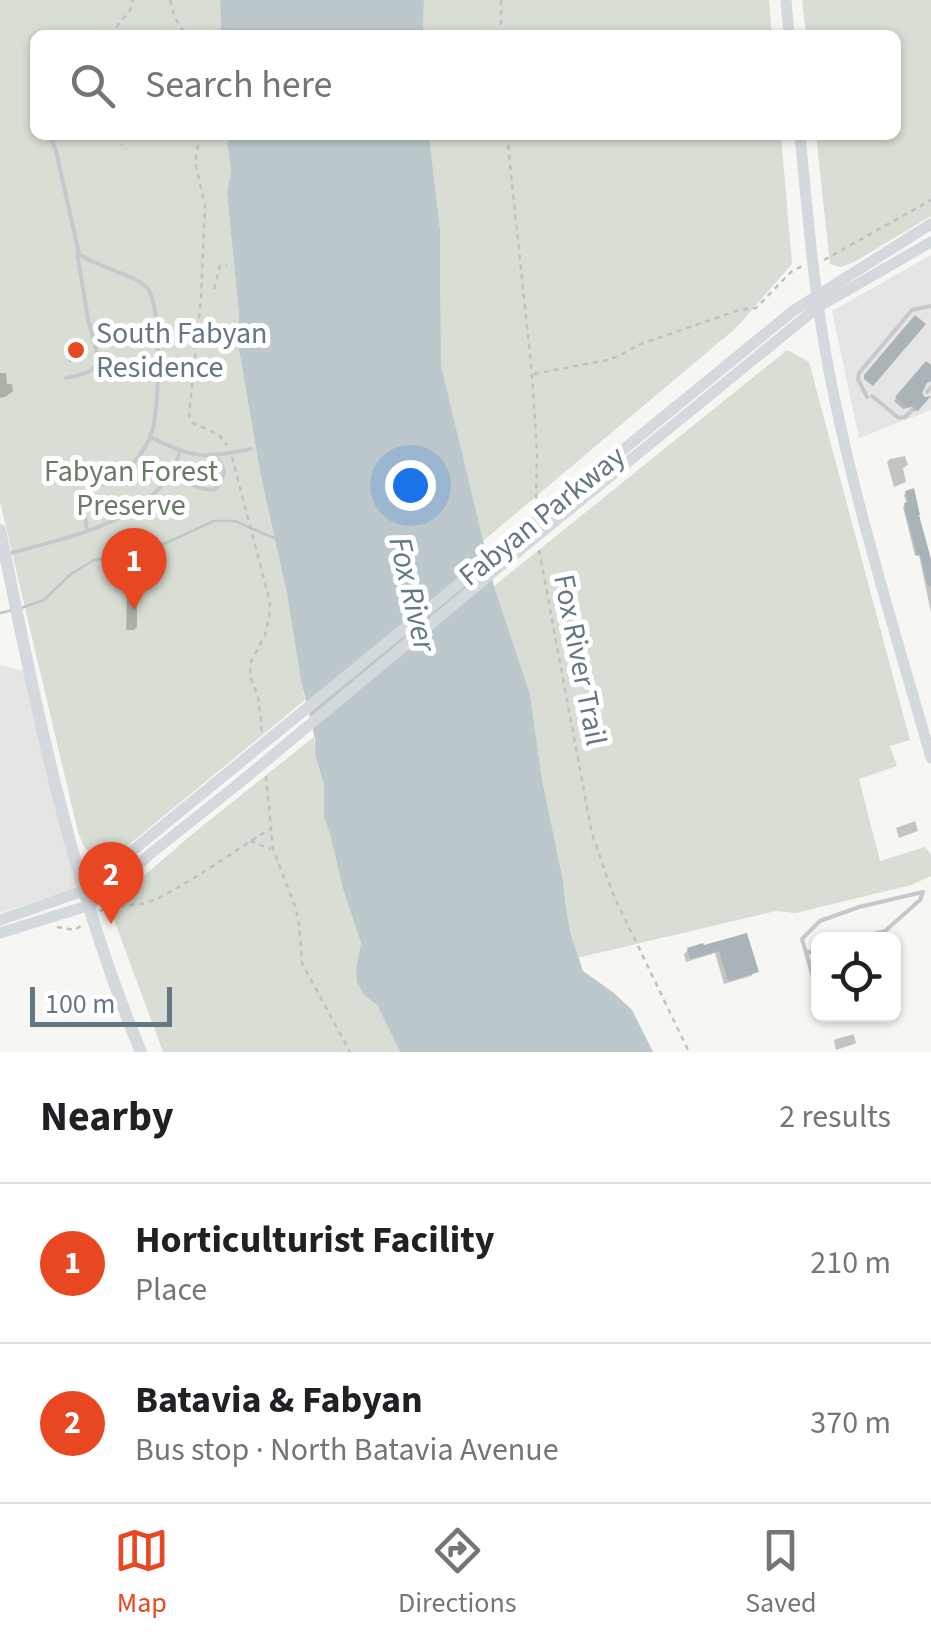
<!DOCTYPE html>
<html lang="en">
<head>
<meta charset="utf-8">
<style>
	:root { --surface:#fff; --page:#f6f6f6; --text:#202124; --muted:#757577; --line:#e0e0e0; --accent:#e84721 }
	body { margin:0; font-family:"Source Sans 3",sans-serif; background:var(--page); color:var(--text) }
	.controls { position:absolute; right:30px; bottom:30px; display:grid; overflow:hidden; border-radius:15px; box-shadow:0 2px 8px #0004 }
	.controls button { width:90px; height:90px; display:grid; place-items:center; padding:0; border:0; border-bottom:2px solid var(--line); background:var(--surface); color:var(--text); font:50px sans-serif }
	.scale { position:absolute; left:30px; bottom:25px; width:142px; box-sizing:border-box; padding-left:10px; border:5px solid #647785; border-top:0; font-size:28px; line-height:35px; white-space:nowrap; color:#647785; -webkit-text-stroke:8px #fff; paint-order:stroke }
	.you { position:absolute; left:410px; top:485px; width:35px; height:35px; margin:-25px; border:8px solid #fff; border-radius:50%; background:#1a73e8; box-shadow:0 0 0 15px #1a73e833 }
	.badge { display:grid; place-items:center; width:65px; height:65px; border-radius:50%; background:var(--accent); color:#fff; font-size:32px; font-weight:700 }
	.pin { position:absolute; translate:-50% -82px; filter:drop-shadow(0 2px 5px #0008) }
	.pin::after { content:''; position:absolute; top:52px; width:35px; height:30px; background:inherit; clip-path:polygon(0 0,100% 0,50% 100%) }
	.list { margin:0; padding:0; list-style:none }
	h2 { display:flex; justify-content:space-between; align-items:center; height:130px; margin:0; padding:0 40px; font-size:42px }
	h2 small { font-size:32px; font-weight:400; color:var(--muted) }
	.list li { display:grid; grid-template-columns:65px 1fr auto; gap:30px; align-items:center; box-sizing:border-box; height:160px; padding:0 40px; border-top:2px solid var(--line) }
	.list b { display:block; font-size:38px; white-space:nowrap }
	.list p { margin:0; font-size:32px; white-space:nowrap; color:var(--muted) }
	.list em { font-size:32px; font-style:normal; color:var(--muted) }
	.icon { flex:none; width:55px; height:55px; fill:none; stroke:currentColor; stroke-width:2; stroke-linecap:round; stroke-linejoin:round }
	.map { position:relative; flex:none; width:931px; height:1052px; overflow:hidden }
	.search { position:absolute; background:var(--surface); box-shadow:0 2px 8px #0004; left:30px; right:30px; top:30px; height:110px; display:flex; align-items:center; gap:25px; box-sizing:border-box; padding:0 35px; border-radius:15px; color:var(--muted); font-size:38px }
	.sheet { height:450px; background:var(--surface) }
	nav { display:flex; justify-content:space-around; align-items:center; box-sizing:border-box; height:140px; border-top:2px solid var(--line); background:var(--surface); font-size:28px; color:var(--muted) }
	nav a { display:grid; justify-items:center; gap:5px }
	nav .on { color:var(--accent) }
	.map>svg:first-child { display:block }
</style>
</head>
<body>
<div class="map">
<svg width="931" height="1052" viewBox="0 0 931 1052">
	<rect width="100%" height="100%" fill="#f6f6f3"/>
	<path fill="#e4e5e4" d="M931 255V410L859 438 832 311Z
		M0 665 24 671 77 888 0 913Z"/>
	<path fill="#d8ded3" d="M0 0H220V3L221 35H35V135H232L227 143 231 170 227 193 239 315V350L261 477 287 594 305 700 120 852C95 867 86 854 78 832L0 502Z
		M424 0H769L772 35H423Z
		M802 0H931V216L854 262 841 267 830 264 816 135H896V35H806Z
		M429 135H781L792 264 737 327 483 541 441 365 440 229Z
		M787 350 809 362 910 740 890 746 897 766 859 779 880 861 925 847 931 855V876L911 885 796 913 776 911 577 958 566 909 563 880 542 779 530 694 494 586Z
		M314 737 315 754 324 785V818L330 834 343 889 361 943 356 968 364 995 377 1005 400 1052H163L109 906 196 831Z"/>
	<path fill="#bcc8cb" d="M220 0H424L423 35H221Z
		M232 135H429L440 229 441 365 494 586 530 694 542 779 563 880 566 909 572 938 583 971 614 993 632 1010 653 1052H400L377 1005 364 995 357 982 356 968 361 943 343 889 330 834 324 818V785L315 754V739L301 680 287 594 261 477 239 350V315L227 193 231 170 227 143Z"/>
	<path fill="#0003" d="M80 341 82 359 69 362 67 343Z
		M926 364 931 368V378L919 390 925 399 914 412 912 407 903 409 894 401Z
		M0 373H6L7 384H12L13 391 5 397 0 398Z
		M905 456 908 465 903 468 906 482 894 487 887 462 890 459Z
		M906 493 931 568V613L919 555 915 556 903 507 907 505 904 495Z
		M130 595 137 596V627L134 630H126L127 599Z
		M915 821 918 831 899 838 896 828Z
		M745 936 756 971 751 976 724 984 715 953 686 962 684 954 688 950Z
		M854 1034 856 1043 854 1044 836 1050 834 1041 836 1039Z"/>
	<g fill="none" stroke-linecap="round" stroke-linejoin="round">
		<path stroke="#bcc8cb" stroke-width="2.5" d="M21 608 44 600 71 574 94 560 127 556 153 549 214 521H235L274 538
			M0 613 13 610"/>
	</g>
	<path fill="#aab3b8" d="M915 315 926 324 873 386 864 379V375Z
		M926 361 931 365V381L927 383 922 393 925 397 931 396 917 412 915 405 907 407 895 397Z
		M914 488 920 515H919L931 559V586L928 587 920 555 917 556 905 510 904 503 908 502 905 491Z
		M747 933 759 972 728 981 719 951 690 959 687 948 703 943 704 945Z"/>
	<g fill="none" stroke-linecap="round" stroke-linejoin="round">
		<path stroke="#bfc1c3" stroke-width="2.5" stroke-dasharray="5 5" stroke-linecap="butt" d="M170 0 175 18 186 35
			M501 0V35
			M110 35 130 10 133 0
			M117 135 121 145
			M200 135 195 163 205 205 201 299 189 415 193 423 219 435 227 445
			M507 135 532 374 537 453 536 507
			M824 260 931 200
			M214 289 220 266 227 265
			M534 374 608 360 619 356 638 345 739 310 756 308 791 272 802 266
			M232 457 270 602 269 618 265 635 251 662 250 677 258 696 262 733
			M539 550 592 834 613 894 689 1052
			M266 776 273 849 296 909 299 925 302 963 350 1052
			M250 841 271 849
			M100 911C116 903 137 908 154 900 194 881 232 852 270 829
			M57 927 75 930 82 925"/>
		<path stroke="#c6c9cc" stroke-width="4" d="M50 135 56 151 79 254C96 267 137 275 148 289 162 309 159 404 153 428 151 438 145 448 139 456 126 476 103 484 82 495L87 531
			M66 378C79 375 94 374 99 360L88 319 77 252
			M927 392 931 387
			M872 396 899 418 905 417 912 410
			M867 397 858 379 859 373 912 310 931 306
			M150 437C193 458 203 459 250 449
			M169 479C186 478 198 492 215 489 226 478 227 465 213 456
			M8 554C69 536 160 522 180 451
			M806 953 818 950
			M818 994 802 939 820 921 859 907 923 892 920 900 885 931 854 939"/>
		<path stroke="#d4d9dd" stroke-width="11" d="M786 0 789 35
			M800 135C808 216 814 296 830 376 855 505 895 631 931 758
			M0 920 83 891 793 311 931 224
			M0 933 87 906 116 886 150 854 237 785 504 563 818 307 931 242"/>
		<path stroke="#d4d9dd" stroke-width="12" d="M0 530C36 706 71 885 141 1052"/>
	</g>
	<circle fill="#e84721" stroke="#fff" stroke-width="4" cx="76" cy="350" r="10"/>
	<g text-anchor="middle" dominant-baseline="central" stroke-width="10" stroke-linejoin="round" paint-order="stroke">
		<g font-size="30" fill="#647785" stroke="#fff" text-anchor="start">
			<text x="96" y="333">South Fabyan<tspan x="96" dy="34">Residence</tspan></text>
		</g>
		<g font-size="30" fill="#697c63" stroke="#fff">
			<text x="131" y="471">Fabyan Forest<tspan x="131" dy="34">Preserve</tspan></text>
		</g>
		<g font-size="30" fill="#647785" stroke="#fff">
			<text transform="translate(542 516) rotate(-39)">Fabyan Parkway</text>
			<text transform="translate(580 660) rotate(79)">Fox River Trail</text>
		</g>
		<g font-size="32" font-style="italic" fill="#607a81" stroke="#fff">
			<text transform="translate(412 594) rotate(77)">Fox River</text>
		</g>
	</g>
</svg>
<div class="controls">
<button><svg class="icon" aria-label="locate" viewBox="0 0 24 24"><circle cx="12" cy="12" r="6"/><path d="M12 2v4M12 18v4M2 12h4M18 12h4"/></svg></button>
</div>
<div class="scale">100 m</div>
<div class="you"></div>
<div class="pin badge" style="left:134px;top:610px">1</div>
<div class="pin badge" style="left:111px;top:924px">2</div>
<div class="search"><svg class="icon" aria-label="search" viewBox="0 0 24 24"><circle cx="10" cy="10" r="6"/><path d="M15 15l6 6"/></svg>Search here</div>
</div>
<section class="sheet">
<h2>Nearby<small>2 results</small></h2>
<ul class="list">
<li><span class="badge">1</span><div><b>Horticulturist Facility</b><p>Place</p></div><em>210 m</em></li>
<li><span class="badge">2</span><div><b>Batavia &amp; Fabyan</b><p>Bus stop · North Batavia Avenue</p></div><em>370 m</em></li>
</ul>
</section>
<nav>
<a class="on"><svg class="icon" aria-label="map" viewBox="0 0 24 24"><path d="M3 6l6-2 6 2 6-2v14l-6 2-6-2-6 2zM9 4v14M15 6v14"/></svg>Map</a>
<a><svg class="icon" aria-label="directions" viewBox="0 0 24 24"><path d="M12 3l9 9-9 9-9-9zM9 14v-3h6M13 9l2 2-2 2"/></svg>Directions</a>
<a><svg class="icon" aria-label="saved" viewBox="0 0 24 24"><path d="M7 4h10v16l-5-4-5 4z"/></svg>Saved</a>
</nav>
</body>
</html>
